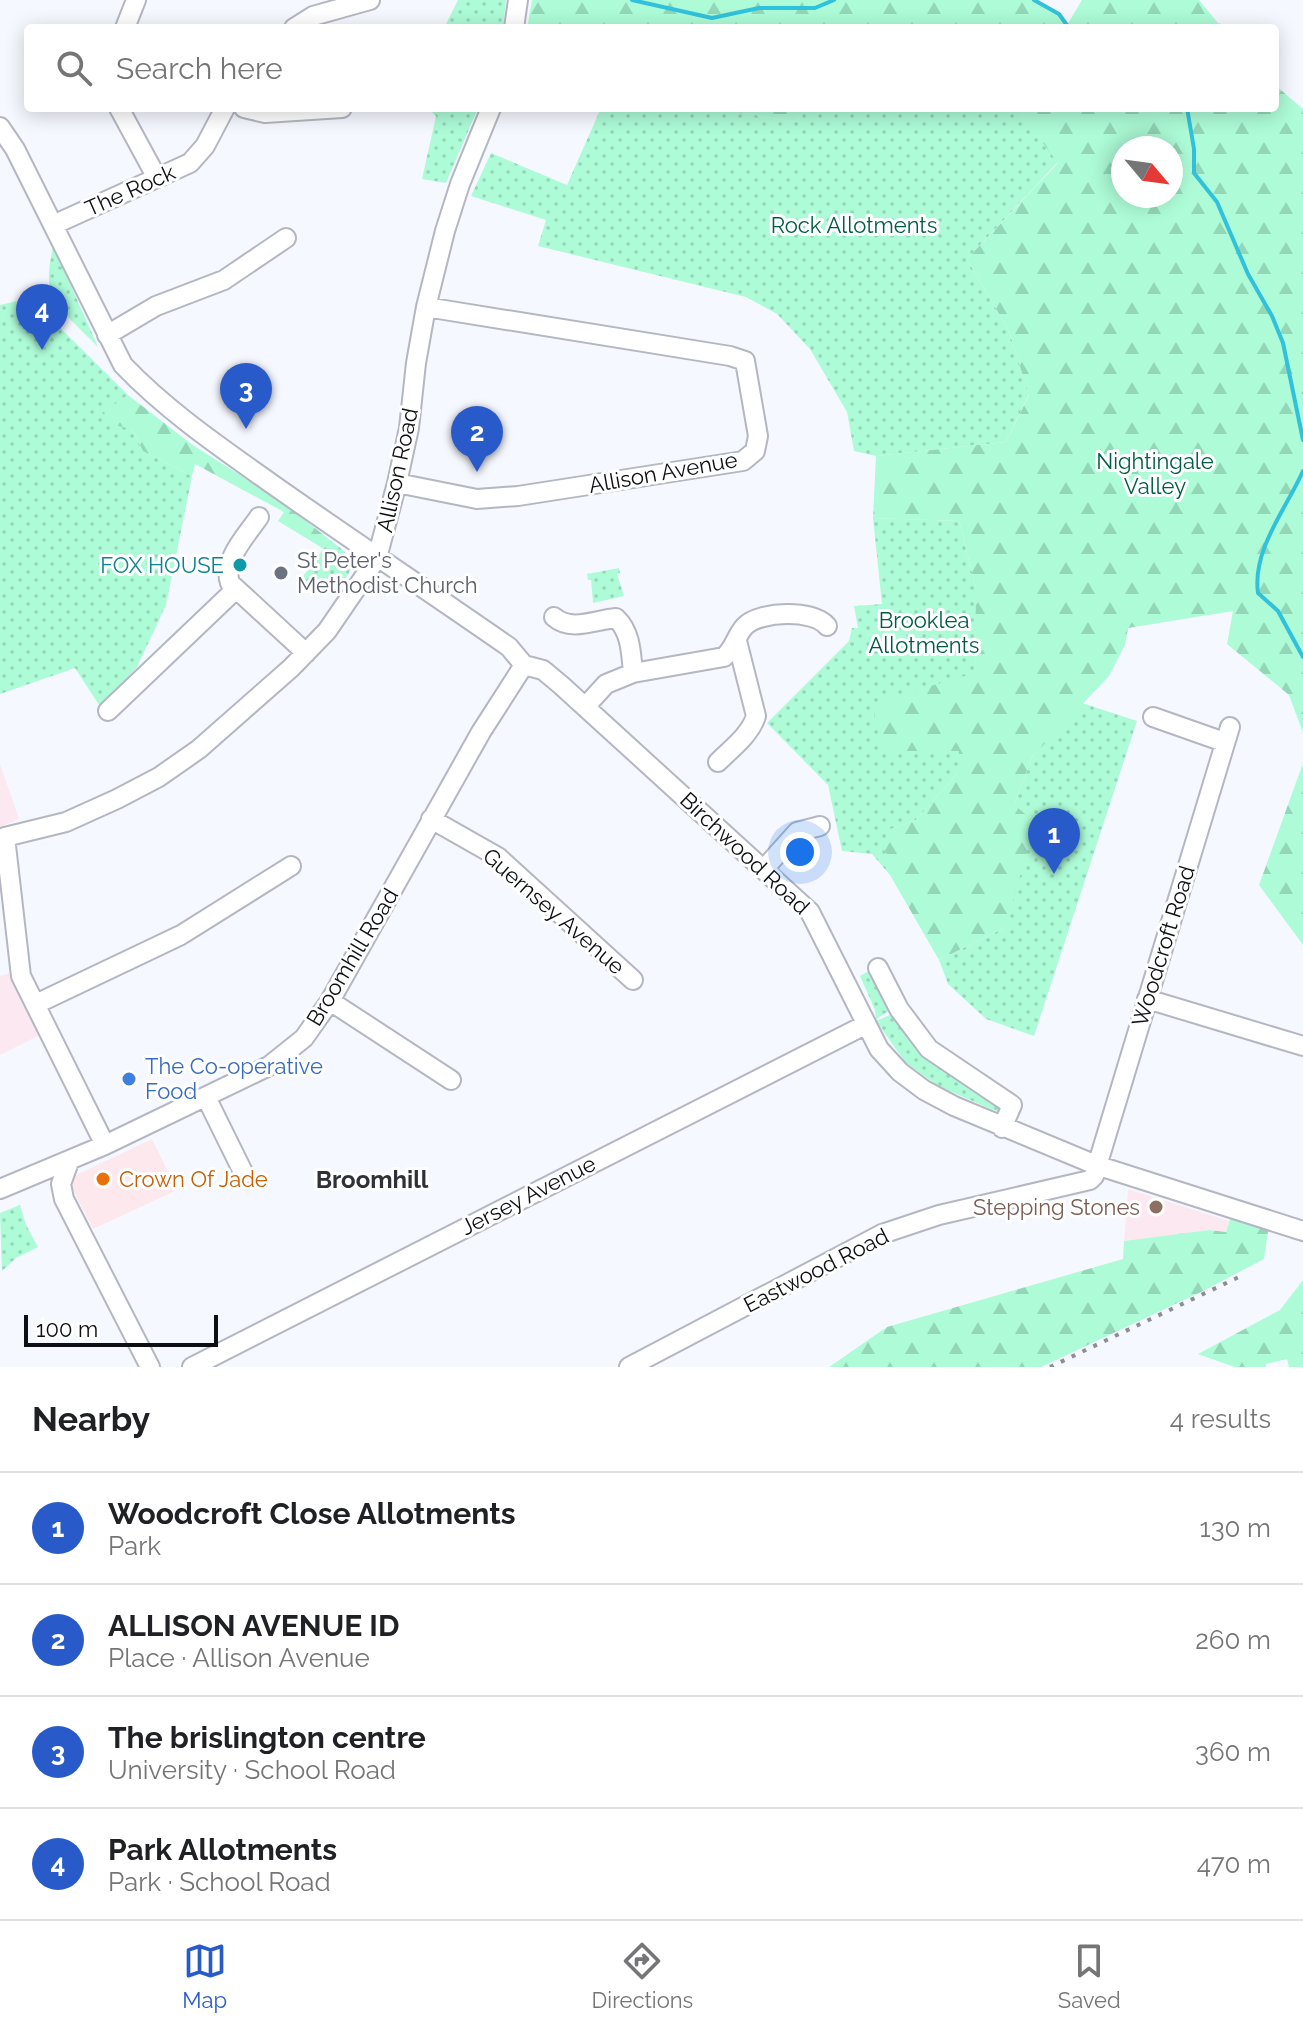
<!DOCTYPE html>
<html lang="en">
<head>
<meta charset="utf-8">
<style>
	:root { --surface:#fff; --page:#f2f2f2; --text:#202124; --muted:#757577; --line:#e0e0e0; --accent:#285bc9 }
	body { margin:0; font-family:Raleway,sans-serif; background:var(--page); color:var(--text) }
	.compass { position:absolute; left:1111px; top:136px; width:72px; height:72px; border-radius:50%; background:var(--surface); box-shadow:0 4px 20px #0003; rotate:119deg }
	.scale { position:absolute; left:24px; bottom:20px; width:194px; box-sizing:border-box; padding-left:8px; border:4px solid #0e0f13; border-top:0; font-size:22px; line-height:28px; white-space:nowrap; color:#0e0f13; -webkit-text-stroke:6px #fff; paint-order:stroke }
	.you { position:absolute; left:800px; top:852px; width:28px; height:28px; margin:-20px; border:6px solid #fff; border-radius:50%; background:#1a73e8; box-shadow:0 0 0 12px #1a73e833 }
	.badge { display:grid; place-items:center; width:52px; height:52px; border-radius:50%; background:var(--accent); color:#fff; font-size:26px; font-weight:700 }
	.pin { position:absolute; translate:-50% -66px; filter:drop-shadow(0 2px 4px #0008) }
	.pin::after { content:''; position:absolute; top:42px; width:28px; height:24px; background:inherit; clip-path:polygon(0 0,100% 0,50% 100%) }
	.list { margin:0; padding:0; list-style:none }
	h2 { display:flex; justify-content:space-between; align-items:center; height:104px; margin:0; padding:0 32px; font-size:34px }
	h2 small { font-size:26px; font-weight:400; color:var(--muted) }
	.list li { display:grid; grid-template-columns:52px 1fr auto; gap:24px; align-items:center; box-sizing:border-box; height:112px; padding:0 32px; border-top:2px solid var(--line) }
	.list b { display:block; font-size:30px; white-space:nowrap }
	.list p { margin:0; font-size:26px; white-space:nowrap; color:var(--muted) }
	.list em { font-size:26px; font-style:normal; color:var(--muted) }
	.icon { flex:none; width:44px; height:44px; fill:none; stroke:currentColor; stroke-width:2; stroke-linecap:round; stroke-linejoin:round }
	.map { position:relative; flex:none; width:1303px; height:1367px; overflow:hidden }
	.search { position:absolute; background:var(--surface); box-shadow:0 4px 20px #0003; left:24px; right:24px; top:24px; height:88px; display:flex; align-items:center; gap:20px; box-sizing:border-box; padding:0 28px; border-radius:8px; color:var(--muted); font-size:30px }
	.sheet { height:552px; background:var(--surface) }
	nav { display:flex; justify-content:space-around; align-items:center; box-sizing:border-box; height:112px; border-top:2px solid var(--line); background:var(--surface); font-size:22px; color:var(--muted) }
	nav a { display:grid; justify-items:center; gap:4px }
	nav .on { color:var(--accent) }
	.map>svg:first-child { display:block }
</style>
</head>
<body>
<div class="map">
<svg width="1303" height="1367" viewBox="0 0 1303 1367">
	<defs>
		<pattern id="grass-dots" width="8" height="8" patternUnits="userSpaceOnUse" patternTransform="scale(2)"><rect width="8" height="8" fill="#adfbd7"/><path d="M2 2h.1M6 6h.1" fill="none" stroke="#94d6b8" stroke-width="1.8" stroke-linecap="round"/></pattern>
		<pattern id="forest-firs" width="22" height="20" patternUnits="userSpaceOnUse" patternTransform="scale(2)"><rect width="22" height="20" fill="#adfbd7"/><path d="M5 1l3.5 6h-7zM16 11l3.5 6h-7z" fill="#94d6b8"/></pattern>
	</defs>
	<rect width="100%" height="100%" fill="#f6f8ff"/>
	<path fill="#fde8ee" d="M152 1139 177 1190 93 1229 71 1186 74 1176Z"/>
	<path fill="#fce8f0" d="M0 764 19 819 0 827Z
		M10 973 40 1035 0 1055V976Z
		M1128 1189 1229 1221 1226 1232 1209 1230 1124 1241Z"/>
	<path fill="url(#grass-dots)" d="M458 0H506L503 28H444Z
		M428 108H478L446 183 422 179 436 116Z
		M601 108H714L796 122 806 108H1017L1058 162 967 259 1009 331 1029 394 1006 442 876 456 854 451 847 412 810 349 777 314 746 297 538 246 546 220 471 196 491 153 567 185Z
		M53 245 98 347C83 331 59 312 51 291 46 277 51 259 53 245Z
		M30 298 128 395 103 413 132 429 143 451 192 476 166 605 137 667 101 708 75 668 0 694V305Z
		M873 518 959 521 976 588V628L975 673 957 774 916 820 891 829 890 875 872 854 842 851 828 785 767 723 849 641 852 628H858L854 606 882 604Z
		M330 540C362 564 354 565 334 595L298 583Z
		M619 568 620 573 617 574 624 596 593 603 591 580H588L587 574Z
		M1082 703 1137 721 1034 1036 986 1019 948 984 939 960 1006 927 1014 805 1032 757Z
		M872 969 895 1007 876 1019 875 1010 860 976Z
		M897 1012 1002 1106 1000 1113 938 1086 906 1063 876 1021Z
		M20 1205 26 1225 38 1247 16 1258 2 1271 0 1213Z"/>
	<path fill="url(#forest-firs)" fill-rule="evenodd" d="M532 0H1034L1059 14 1067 25 1082 0H1199L1218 23 1232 28H527Z
		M1275 85 1303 109V733L1289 695 1227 644 1233 611 1128 628 1125 645 1109 676 1032 757 1014 805 1035 822 1006 927 939 960 890 875V862L882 843 891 829 916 820 957 774 959 751H893L881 744 872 703 975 673 976 588 959 521 873 518 876 456 1006 442 1029 395 1009 331 967 259 1058 163 1017 108H1275ZM1123 148H1171V196H1123Z
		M714 108H806L796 122Z
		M128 395 194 446 277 498 330 540 324 549 278 521 284 512 195 464 192 476 143 451 132 429 109 424 102 413Z
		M1303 763V945L1259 885Z
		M1231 1216 1269 1225 1264 1259 1201 1292 1041 1367H829L887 1327 1123 1259 1124 1241 1209 1230 1226 1232Z
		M1303 1280V1367H1289L1287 1359 1266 1364V1367H1235L1198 1354 1280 1310Z"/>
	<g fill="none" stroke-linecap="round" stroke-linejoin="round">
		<path stroke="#31c2db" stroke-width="4" d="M632 0 712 18 759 8H815L834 0
			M1034 0 1059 14 1069 28
			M1187 108 1194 149V173L1217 202 1248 274 1272 316 1283 343 1303 440
			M1303 471C1286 509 1252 550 1258 593L1278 611 1303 657"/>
		<g stroke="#b4b7c3" stroke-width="22">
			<path id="minor" d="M125 28 136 0
				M294 28 313 16 370 0
				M514 28 518 0
				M119 108 157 178
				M244 108 265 113 342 108
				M0 127 15 149 123 365C167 411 220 447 272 484 350 539 430 592 509 647L524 665
				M53 225 190 163 205 146 225 108
				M107 335 156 306 224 280 286 238
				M397 483 477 499 518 496 743 461 755 451 758 436 745 361 730 356 426 307
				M259 517C247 535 222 560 230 583L306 653
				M554 617C571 632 595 620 616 618 631 632 631 653 633 673
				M524 665 543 670 561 685 810 912 879 1049 900 1072 924 1090 954 1106 1096 1165 1303 1231
				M585 707 606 684 633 673 724 657C735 648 736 635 745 626 760 611 813 609 827 626
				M108 711 236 589
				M1153 717 1224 742
				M718 762C732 748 750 735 756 716L737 641
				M431 819 498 857 633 980
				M764 869 797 832 820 826
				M878 968 899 1009 929 1049 1012 1105 1002 1128
				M1147 999 1303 1046
				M330 1001 451 1080
				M36 1004 181 935 291 866
				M206 1097 244 1174
				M105 1145 21 976 5 837 66 822 117 799 159 777 199 749 291 668 327 631 377 558 397 483 409 428 416 363 426 307 445 231 460 184 491 108
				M69 1162 61 1184 64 1199 150 1367
				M0 1189 105 1145 269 1066 304 1038 330 1001 481 732 524 665
				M192 1367 865 1025
				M629 1367 882 1234 939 1215 1090 1180 1094 1176 1230 727"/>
		</g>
		<use href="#minor" stroke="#fff" stroke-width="18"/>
		<path stroke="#8c8e93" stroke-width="4" stroke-dasharray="4 8" stroke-linecap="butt" d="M1050 1367 1241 1276"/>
	</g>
	<circle fill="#0f9aa8" stroke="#fff" stroke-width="3" cx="240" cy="565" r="8"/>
	<circle fill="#6b7280" stroke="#fff" stroke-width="3" cx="281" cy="573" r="8"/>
	<circle fill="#3f7fe0" stroke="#fff" stroke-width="3" cx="129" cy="1079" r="8"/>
	<circle fill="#e8710a" stroke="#fff" stroke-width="3" cx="103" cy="1179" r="8"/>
	<circle fill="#8d6e63" stroke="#fff" stroke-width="3" cx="1156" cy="1207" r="8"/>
	<g text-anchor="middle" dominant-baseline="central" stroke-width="6" stroke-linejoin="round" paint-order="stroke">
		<g font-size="22" fill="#0e0f13" stroke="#fff">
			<text transform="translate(130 190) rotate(-24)">The Rock</text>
			<text transform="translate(397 470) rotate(-78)">Allison Road</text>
			<text transform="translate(663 472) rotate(-10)">Allison Avenue</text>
			<text transform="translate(745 853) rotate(43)">Birchwood Road</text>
			<text transform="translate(554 911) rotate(41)">Guernsey Avenue</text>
			<text transform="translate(1163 946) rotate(-73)">Woodcroft Road</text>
			<text transform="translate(352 957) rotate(-59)">Broomhill Road</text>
			<text transform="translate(528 1195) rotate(-27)">Jersey Avenue</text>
			<text transform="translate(816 1270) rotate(-27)">Eastwood Road</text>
		</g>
		<g font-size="22" fill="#005d41" stroke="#fff">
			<text x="854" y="225">Rock Allotments</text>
			<text x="1155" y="461">Nightingale<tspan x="1155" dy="25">Valley</tspan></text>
			<text x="924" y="620">Brooklea<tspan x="924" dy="25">Allotments</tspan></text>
		</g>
		<g font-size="22" fill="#5b616d" stroke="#fff" text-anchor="start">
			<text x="297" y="560">St Peter's<tspan x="297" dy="25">Methodist Church</tspan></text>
		</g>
		<g font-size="22" fill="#0d838f" stroke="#fff" text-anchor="end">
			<text x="224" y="565">FOX HOUSE</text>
		</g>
		<g font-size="22" fill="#366cbe" stroke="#fff" text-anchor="start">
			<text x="145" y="1066">The Co-operative<tspan x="145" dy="25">Food</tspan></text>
		</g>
		<g font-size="22" fill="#c56008" stroke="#fff" text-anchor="start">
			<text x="119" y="1179">Crown Of Jade</text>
		</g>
		<g font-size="22" fill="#785e54" stroke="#fff" text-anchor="end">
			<text x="1140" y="1207">Stepping Stones</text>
		</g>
		<g font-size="24" font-weight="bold" fill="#2e3139" stroke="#fff">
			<text x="372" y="1179">Broomhill</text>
		</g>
	</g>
</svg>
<svg class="compass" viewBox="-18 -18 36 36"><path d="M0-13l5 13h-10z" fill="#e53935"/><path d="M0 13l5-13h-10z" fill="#757577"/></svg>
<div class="scale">100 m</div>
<div class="you"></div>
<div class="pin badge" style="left:1054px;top:874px">1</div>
<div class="pin badge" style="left:477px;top:472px">2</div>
<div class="pin badge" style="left:246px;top:429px">3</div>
<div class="pin badge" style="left:42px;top:350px">4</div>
<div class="search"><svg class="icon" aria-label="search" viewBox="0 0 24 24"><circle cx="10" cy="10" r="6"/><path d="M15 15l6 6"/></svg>Search here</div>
</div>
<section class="sheet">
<h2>Nearby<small>4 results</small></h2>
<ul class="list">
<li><span class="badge">1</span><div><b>Woodcroft Close Allotments</b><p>Park</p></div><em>130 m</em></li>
<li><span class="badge">2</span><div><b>ALLISON AVENUE ID</b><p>Place · Allison Avenue</p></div><em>260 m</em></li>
<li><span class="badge">3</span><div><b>The brislington centre</b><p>University · School Road</p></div><em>360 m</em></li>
<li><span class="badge">4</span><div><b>Park Allotments</b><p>Park · School Road</p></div><em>470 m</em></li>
</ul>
</section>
<nav>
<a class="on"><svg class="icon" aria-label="map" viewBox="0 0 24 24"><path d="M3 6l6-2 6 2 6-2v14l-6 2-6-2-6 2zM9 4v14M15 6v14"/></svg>Map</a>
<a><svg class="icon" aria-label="directions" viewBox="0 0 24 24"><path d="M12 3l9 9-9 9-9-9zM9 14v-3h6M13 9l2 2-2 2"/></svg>Directions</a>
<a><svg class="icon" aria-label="saved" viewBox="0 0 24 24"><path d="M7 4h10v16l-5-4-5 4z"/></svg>Saved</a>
</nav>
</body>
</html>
